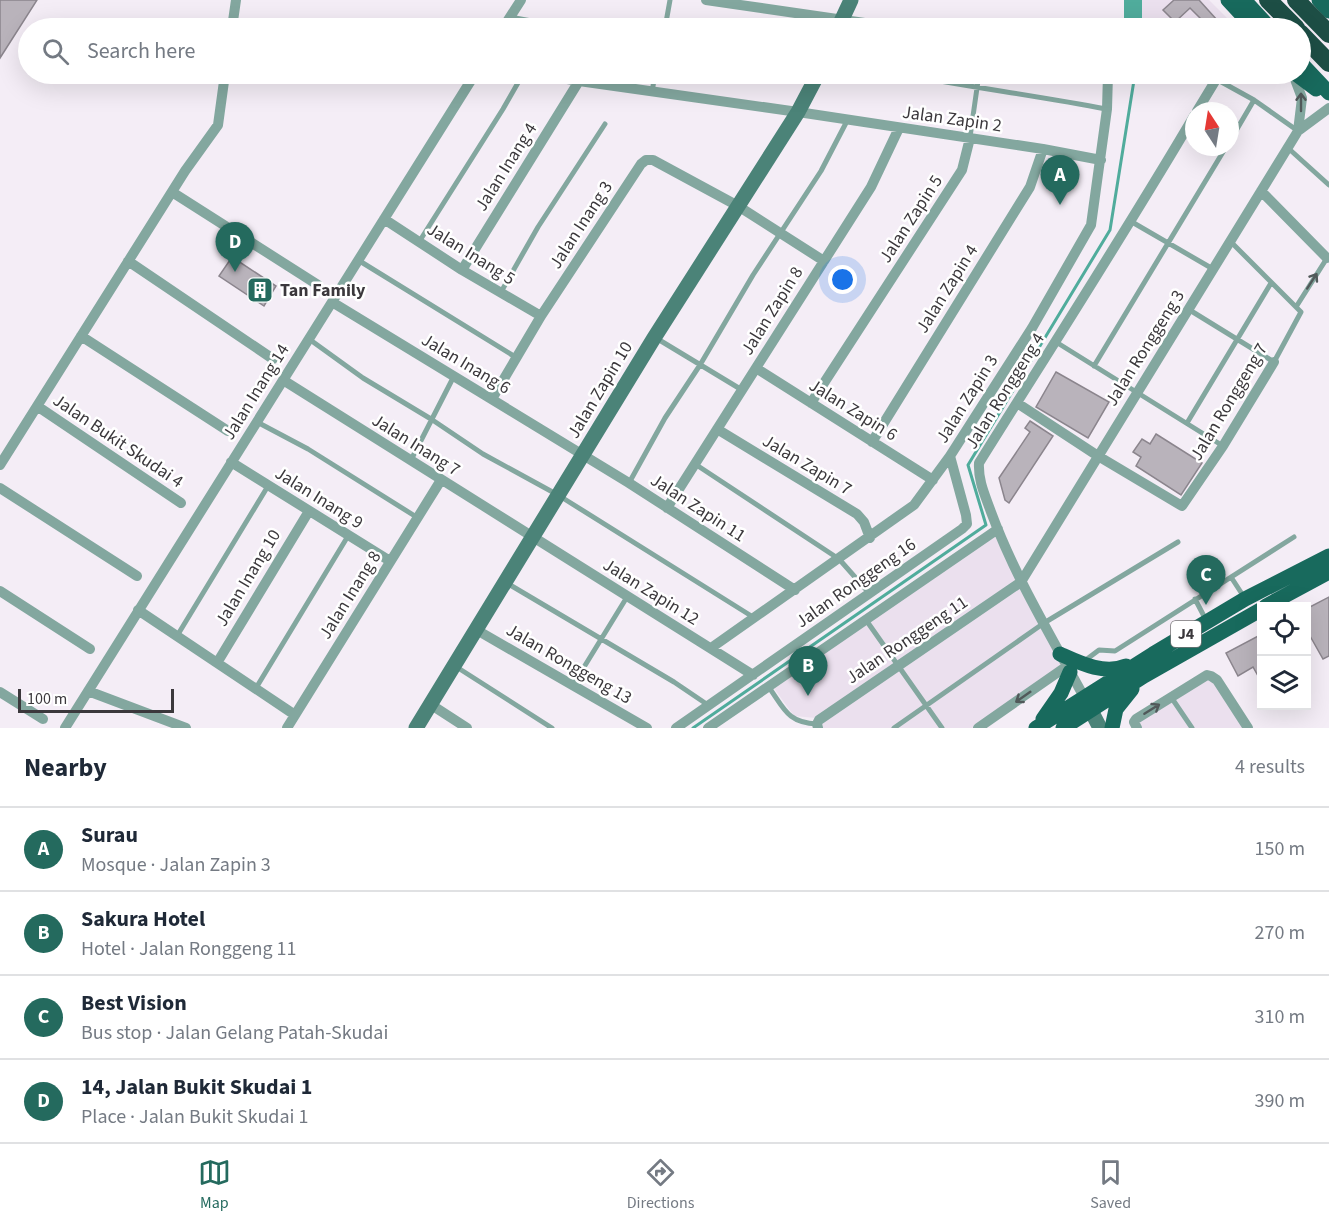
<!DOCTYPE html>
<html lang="en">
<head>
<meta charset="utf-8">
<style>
	:root { --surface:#fff; --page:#f2f2f3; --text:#1f2937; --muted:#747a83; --line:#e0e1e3; --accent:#246a5e }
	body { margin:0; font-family:"Source Sans 3",sans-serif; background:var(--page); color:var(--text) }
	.controls { position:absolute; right:18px; bottom:18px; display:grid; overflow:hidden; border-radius:0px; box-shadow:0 6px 24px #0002 }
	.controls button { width:54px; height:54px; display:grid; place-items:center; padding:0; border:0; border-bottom:2px solid var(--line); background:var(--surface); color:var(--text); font:30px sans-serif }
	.compass { position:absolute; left:1185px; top:102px; width:54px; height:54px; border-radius:50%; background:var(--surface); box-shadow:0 6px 24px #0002; rotate:348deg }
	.scale { position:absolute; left:18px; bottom:15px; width:156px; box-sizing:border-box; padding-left:6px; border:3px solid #3b383c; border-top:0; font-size:16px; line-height:21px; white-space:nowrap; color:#3b383c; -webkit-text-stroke:4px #fff; paint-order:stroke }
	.you { position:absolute; left:843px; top:280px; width:21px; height:21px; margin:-15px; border:4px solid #fff; border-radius:50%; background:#1a73e8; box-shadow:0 0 0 9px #1a73e833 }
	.badge { display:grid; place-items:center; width:39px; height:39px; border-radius:50%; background:var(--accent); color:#fff; font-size:20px; font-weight:700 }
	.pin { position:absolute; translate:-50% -50px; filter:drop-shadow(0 2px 3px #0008) }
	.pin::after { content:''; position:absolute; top:32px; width:21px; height:18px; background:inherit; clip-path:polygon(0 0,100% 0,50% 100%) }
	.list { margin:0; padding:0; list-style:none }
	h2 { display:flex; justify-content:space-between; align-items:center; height:78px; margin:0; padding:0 24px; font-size:26px }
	h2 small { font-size:20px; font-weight:400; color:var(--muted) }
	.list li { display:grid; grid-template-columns:39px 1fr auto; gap:18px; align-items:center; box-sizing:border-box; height:84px; padding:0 24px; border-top:2px solid var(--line) }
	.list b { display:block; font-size:22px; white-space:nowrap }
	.list p { margin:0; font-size:20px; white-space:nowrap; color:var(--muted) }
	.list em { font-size:20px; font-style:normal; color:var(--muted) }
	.icon { flex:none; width:33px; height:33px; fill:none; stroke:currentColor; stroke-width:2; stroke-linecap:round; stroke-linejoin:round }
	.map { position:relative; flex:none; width:1329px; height:728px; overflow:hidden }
	.search { position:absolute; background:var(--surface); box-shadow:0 6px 24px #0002; left:18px; right:18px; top:18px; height:66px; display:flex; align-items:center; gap:15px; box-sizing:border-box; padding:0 21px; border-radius:33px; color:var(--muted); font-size:22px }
	.sheet { height:414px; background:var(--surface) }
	nav { display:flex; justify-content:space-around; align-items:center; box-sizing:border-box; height:84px; border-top:2px solid var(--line); background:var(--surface); font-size:16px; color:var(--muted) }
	nav a { display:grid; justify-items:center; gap:3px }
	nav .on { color:var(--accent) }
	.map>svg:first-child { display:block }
</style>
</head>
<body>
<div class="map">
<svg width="1329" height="728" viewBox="0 0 1329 728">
	<rect width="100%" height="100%" fill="#f4edf6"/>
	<path fill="#ebe0ee" d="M1139 0H1209L1237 28H1148L1135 9Z
		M996 535 1062 664 972 728H823L816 718 794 716 773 687Z
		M1208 679 1215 684 1243 728H1142L1138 722Z"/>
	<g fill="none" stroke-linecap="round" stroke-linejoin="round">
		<path stroke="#50ac9c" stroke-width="3" d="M1133 27V28
			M693 728 986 525 968 465 1110 230 1135 74"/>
		<path stroke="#50ac9c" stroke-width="18" d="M1133 27V0"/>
	</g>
	<path fill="#b9b3bb" stroke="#8b858d" stroke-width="1.5" d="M0 0H37L0 58Z
		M1174 0H1199L1217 20 1209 27 1190 8 1175 22 1163 10Z
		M232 257 276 286 264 306 219 276Z
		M1056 372 1109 402 1088 438 1036 407Z
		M1030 421 1053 436 1009 503 1005 500 999 478 1030 432 1025 428Z
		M1156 434 1202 463 1181 495 1136 466 1141 457 1133 452 1142 439 1150 444Z
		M1329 597V656L1323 659 1310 636 1306 639V609Z
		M1262 634V683L1253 667 1238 676 1226 653Z"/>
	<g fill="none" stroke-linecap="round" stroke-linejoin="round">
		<path stroke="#83a79f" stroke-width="5" d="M510 17 569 28
			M665 28 670 0
			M901 74C969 87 1038 96 1106 109
			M1207 74 1254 100 1298 131
			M652 92 655 74
			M970 137 979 74
			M1230 141 1254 100
			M1288 148 1329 185
			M1132 222 1213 269
			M419 242 503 109 523 74
			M358 260 517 358
			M501 292 538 227 605 124
			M1296 307 1327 258
			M1188 309 1274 362 1301 312 1231 242
			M656 338 742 390
			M309 339 363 378 431 419 483 454 558 495 753 617
			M1056 342 1223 446
			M1094 366 1226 147
			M257 422 308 449 418 518
			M1187 423 1271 283
			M411 460 454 376
			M695 464 839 559 870 594
			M629 483 665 418 700 365 753 275 821 171 847 121
			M1231 577 1244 597
			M505 582 674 682 708 705
			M1195 599 1206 620
			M866 620 942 728
			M177 636 268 486
			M1083 662 1099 650 1115 651 1294 537
			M455 666 552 728
			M573 685 627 597
			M768 686C784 708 787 723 817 724
			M256 688 348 536
			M1171 697 1192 728
			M894 728 1044 623 1178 542"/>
		<path stroke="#83a79f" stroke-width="10" d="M706 0 899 28
			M232 28 236 0
			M503 28 521 0
			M538 74 579 81 798 112 1043 149 1101 160
			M1293 74 1302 98 1298 131
			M1197 111 1217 78
			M1261 191 1327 258
			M172 192 318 285
			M384 219 462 270 541 316
			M128 261 273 359
			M462 270 579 81
			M332 302 629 483 795 590
			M81 336 228 431
			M756 368 933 480
			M283 380 753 675
			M492 399 541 316 641 164 646 160H653L738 206 824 261
			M811 403 962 170 970 138
			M1017 403 1098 456 1182 506 1223 446 1274 362
			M37 406 181 503
			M717 429 857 514 864 522 870 538
			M872 442 1030 187 1043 149
			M231 462 390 561
			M0 465 185 171 218 125 225 74
			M0 488 137 576
			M667 508 871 187 899 128
			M0 591 90 649
			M138 610 295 715
			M475 629 647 728
			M711 648 914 505 950 456 1032 328 1091 225 1107 109 1108 74
			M217 663 309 511
			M88 691 186 728
			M0 692 43 719
			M1084 697C1051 636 1015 577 991 512 985 495 978 481 979 463 1051 348 1125 233 1194 116
			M430 704 467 728
			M65 728 475 74
			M287 728 441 480
			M676 728 962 529 967 524 966 515 950 456
			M708 728 998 529
			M818 728 817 724 819 720 1021 582 1298 131 1329 108
			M978 728 1067 666
			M1137 728 1134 722 1136 719 1207 675 1211 676 1217 680 1248 728"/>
		<path stroke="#4b8378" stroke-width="15" d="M838 28 851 0
			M1085 699 1100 728
			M416 728 654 338 798 112 818 74"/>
		<path stroke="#186a5d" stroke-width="15" d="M1228 0 1254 28
			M1244 0 1270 28
			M1319 0 1329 11
			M1300 62 1329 93
			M1296 74 1316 89
			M1266 606 1329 572
			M1060 654C1080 663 1104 675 1126 666
			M1043 719 1061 693 1070 672
			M1036 728 1153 654 1245 599 1329 556
			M1063 728 1144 676 1262 609
			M1112 728 1116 709 1132 689"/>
		<path stroke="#1d4e45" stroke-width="18" d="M1268 0 1296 28
			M1296 0 1329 34
			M1300 33 1329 63"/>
	</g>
	<defs><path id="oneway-shaft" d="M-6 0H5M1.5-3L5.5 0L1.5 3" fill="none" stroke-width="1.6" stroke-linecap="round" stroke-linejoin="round" transform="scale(1.5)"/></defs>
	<g stroke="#51595a">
		<use href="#oneway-shaft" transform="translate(1301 102) rotate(-90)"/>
		<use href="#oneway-shaft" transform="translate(1312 281) rotate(-57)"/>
		<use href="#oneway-shaft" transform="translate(1023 697) rotate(145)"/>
		<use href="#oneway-shaft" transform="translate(1152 709) rotate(-32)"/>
	</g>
	<defs>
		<g id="building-square" transform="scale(1.35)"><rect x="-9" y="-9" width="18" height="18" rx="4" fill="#246a5e" stroke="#fff"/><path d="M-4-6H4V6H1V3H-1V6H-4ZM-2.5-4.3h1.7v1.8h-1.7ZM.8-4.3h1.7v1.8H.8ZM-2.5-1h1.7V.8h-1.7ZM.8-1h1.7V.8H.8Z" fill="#fff"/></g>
	</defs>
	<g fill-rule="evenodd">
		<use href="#building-square" x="260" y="290"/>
	</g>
	<g text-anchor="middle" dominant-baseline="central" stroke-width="5" stroke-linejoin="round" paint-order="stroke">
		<rect fill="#fff" stroke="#767476" stroke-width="1.5" x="1171" y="621" width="30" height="26" rx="4.5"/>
		<g font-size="16" font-weight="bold" fill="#3b383c">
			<text x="1186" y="634">J4</text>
		</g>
		<g font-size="18" fill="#3b383c" stroke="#fff">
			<text transform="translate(952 119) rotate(8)">Jalan Zapin 2</text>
			<text transform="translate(506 167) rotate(-58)">Jalan Inang 4</text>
			<text transform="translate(911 219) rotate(-57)">Jalan Zapin 5</text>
			<text transform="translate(581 225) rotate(-57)">Jalan Inang 3</text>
			<text transform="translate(471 254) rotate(32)">Jalan Inang 5</text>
			<text transform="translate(947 289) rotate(-58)">Jalan Zapin 4</text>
			<text transform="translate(772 311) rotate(-58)">Jalan Zapin 8</text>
			<text transform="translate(1145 348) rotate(-58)">Jalan Ronggeng 3</text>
			<text transform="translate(466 364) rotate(31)">Jalan Inang 6</text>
			<text transform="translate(600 390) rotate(-59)">Jalan Zapin 10</text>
			<text transform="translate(1005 391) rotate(-58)">Jalan Ronggeng 4</text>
			<text transform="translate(256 392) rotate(-58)">Jalan Inang 14</text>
			<text transform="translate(967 399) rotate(-58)">Jalan Zapin 3</text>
			<text transform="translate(1229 402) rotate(-59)">Jalan Ronggeng 7</text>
			<text transform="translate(853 410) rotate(32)">Jalan Zapin 6</text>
			<text transform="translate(118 441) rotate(34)">Jalan Bukit Skudai 4</text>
			<text transform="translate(416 445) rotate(32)">Jalan Inang 7</text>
			<text transform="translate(807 465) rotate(31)">Jalan Zapin 7</text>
			<text transform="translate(319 498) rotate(32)">Jalan Inang 9</text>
			<text transform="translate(698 508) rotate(33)">Jalan Zapin 11</text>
			<text transform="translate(248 578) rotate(-59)">Jalan Inang 10</text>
			<text transform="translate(856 583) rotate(-35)">Jalan Ronggeng 16</text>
			<text transform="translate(651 592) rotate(32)">Jalan Zapin 12</text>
			<text transform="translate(350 595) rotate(-58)">Jalan Inang 8</text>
			<text transform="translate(907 640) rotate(-34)">Jalan Ronggeng 11</text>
			<text transform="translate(569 664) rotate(30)">Jalan Ronggeng 13</text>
		</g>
		<g font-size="18" font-weight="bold" fill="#3b383c" stroke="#fff" text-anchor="start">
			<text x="280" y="290">Tan Family</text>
		</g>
	</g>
</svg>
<div class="controls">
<button><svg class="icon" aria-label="locate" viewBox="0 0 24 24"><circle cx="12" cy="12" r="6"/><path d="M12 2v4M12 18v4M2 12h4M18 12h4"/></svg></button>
<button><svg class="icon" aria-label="layers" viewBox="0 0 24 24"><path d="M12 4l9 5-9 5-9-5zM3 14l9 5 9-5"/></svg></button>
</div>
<svg class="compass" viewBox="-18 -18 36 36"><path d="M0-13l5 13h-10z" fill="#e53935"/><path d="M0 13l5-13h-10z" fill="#747a83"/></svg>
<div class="scale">100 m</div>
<div class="you"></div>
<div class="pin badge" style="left:1060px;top:205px">A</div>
<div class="pin badge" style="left:808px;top:696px">B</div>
<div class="pin badge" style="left:1206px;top:605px">C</div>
<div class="pin badge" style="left:235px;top:272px">D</div>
<div class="search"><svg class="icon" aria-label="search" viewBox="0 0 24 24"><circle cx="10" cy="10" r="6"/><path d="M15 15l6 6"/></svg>Search here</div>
</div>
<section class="sheet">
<h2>Nearby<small>4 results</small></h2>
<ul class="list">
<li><span class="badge">A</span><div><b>Surau</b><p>Mosque · Jalan Zapin 3</p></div><em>150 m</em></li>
<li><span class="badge">B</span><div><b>Sakura Hotel</b><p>Hotel · Jalan Ronggeng 11</p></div><em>270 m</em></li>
<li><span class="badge">C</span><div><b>Best Vision</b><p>Bus stop · Jalan Gelang Patah-Skudai</p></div><em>310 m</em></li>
<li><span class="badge">D</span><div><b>14, Jalan Bukit Skudai 1</b><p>Place · Jalan Bukit Skudai 1</p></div><em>390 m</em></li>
</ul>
</section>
<nav>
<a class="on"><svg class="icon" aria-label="map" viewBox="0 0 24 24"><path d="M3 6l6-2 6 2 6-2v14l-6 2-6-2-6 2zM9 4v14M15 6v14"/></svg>Map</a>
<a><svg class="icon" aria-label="directions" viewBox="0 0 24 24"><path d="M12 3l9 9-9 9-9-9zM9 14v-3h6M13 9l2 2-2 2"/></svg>Directions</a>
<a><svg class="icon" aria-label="saved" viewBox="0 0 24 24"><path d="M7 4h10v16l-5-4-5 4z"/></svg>Saved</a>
</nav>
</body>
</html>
